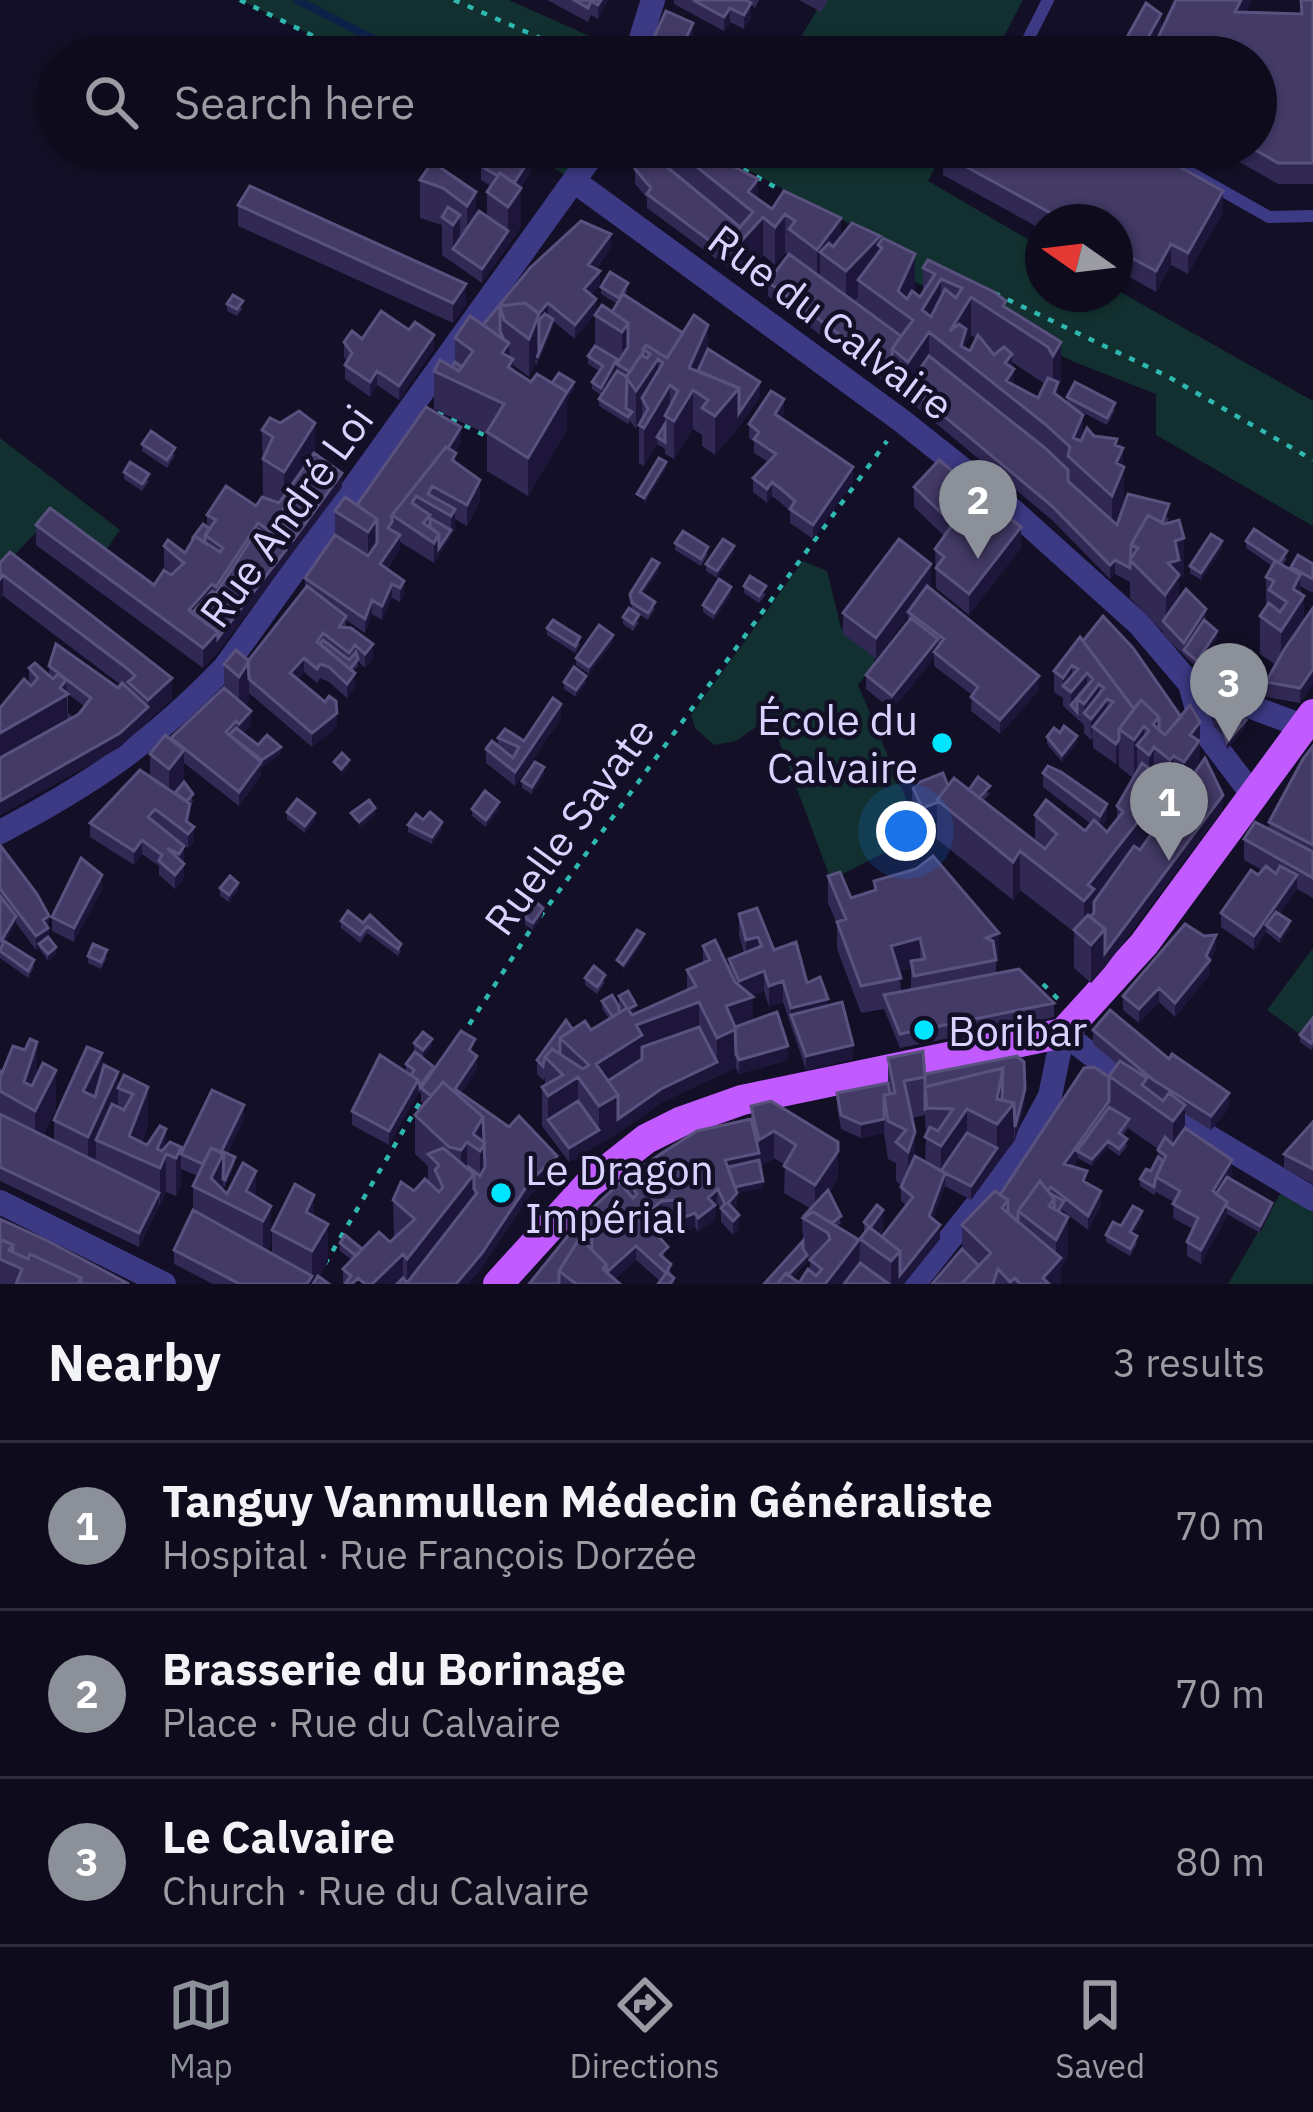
<!DOCTYPE html>
<html lang="en">
<head>
<meta charset="utf-8">
<style>
	:root { --surface:#0e0b1c; --page:#171425; --text:#f1f3f6; --muted:#9b9ba3; --line:#2e2b3b; --accent:#8c9099 }
	body { margin:0; font-family:"IBM Plex Sans",sans-serif; background:var(--page); color:var(--text) }
	.compass { position:absolute; left:1025px; top:204px; width:108px; height:108px; border-radius:50%; background:var(--surface); box-shadow:0 3px 9px #0004; rotate:284deg }
	.you { position:absolute; left:906px; top:831px; width:42px; height:42px; margin:-30px; border:9px solid #fff; border-radius:50%; background:#1a73e8; box-shadow:0 0 0 18px #1a73e833 }
	.badge { display:grid; place-items:center; width:78px; height:78px; border-radius:50%; background:var(--accent); color:#fff; font-size:39px; font-weight:700 }
	.pin { position:absolute; translate:-50% -99px; filter:drop-shadow(0 3px 6px #0008) }
	.pin::after { content:''; position:absolute; top:63px; width:42px; height:36px; background:inherit; clip-path:polygon(0 0,100% 0,50% 100%) }
	.list { margin:0; padding:0; list-style:none }
	h2 { display:flex; justify-content:space-between; align-items:center; height:156px; margin:0; padding:0 48px; font-size:51px }
	h2 small { font-size:39px; font-weight:400; color:var(--muted) }
	.list li { display:grid; grid-template-columns:78px 1fr auto; gap:36px; align-items:center; box-sizing:border-box; height:168px; padding:0 48px; border-top:3px solid var(--line) }
	.list b { display:block; font-size:45px; white-space:nowrap }
	.list p { margin:0; font-size:39px; white-space:nowrap; color:var(--muted) }
	.list em { font-size:39px; font-style:normal; color:var(--muted) }
	.icon { flex:none; width:66px; height:66px; fill:none; stroke:currentColor; stroke-width:2; stroke-linecap:round; stroke-linejoin:round }
	.map { position:relative; flex:none; width:1313px; height:1284px; overflow:hidden }
	.search { position:absolute; background:var(--surface); box-shadow:0 3px 9px #0004; left:36px; right:36px; top:36px; height:132px; display:flex; align-items:center; gap:30px; box-sizing:border-box; padding:0 42px; border-radius:66px; color:var(--muted); font-size:45px }
	.sheet { height:660px; background:var(--surface) }
	nav { display:flex; justify-content:space-around; align-items:center; box-sizing:border-box; height:168px; border-top:3px solid var(--line); background:var(--surface); font-size:33px; color:var(--muted) }
	nav a { display:grid; justify-items:center; gap:6px }
	nav .on { color:var(--accent) }
	.map>svg:first-child { display:block }
</style>
</head>
<body>
<div class="map">
<svg width="1313" height="1284" viewBox="0 0 1313 1284">
	<rect width="100%" height="100%" fill="#130f26"/>
	<path fill="#12302f" d="M240 0H509L636 57H356Z
		M823 0H1023L993 57H789Z
		M521 147H598L574 181Z
		M704 147H945L928 181 1043 248V294H1115V289L1313 401V526L1156 435V394L1072 361 882 265 852 225Z
		M0 438 120 530 98 561 45 523 0 570Z
		M803 561 827 571 841 628 875 653 874 664 858 685 907 801 938 825 831 880 770 717 736 741 714 745 695 728 691 715Z
		M1313 948V1044L1267 1010Z
		M1286 1184 1313 1199V1284H1228Z"/>
	<g fill="none" stroke-linecap="round" stroke-linejoin="round">
		<path stroke="#0c2248" stroke-width="8" d="M297 0 409 57"/>
		<path stroke="#2fb8b0" stroke-width="4.5" stroke-dasharray="6 9" stroke-linecap="butt" d="M240 0 356 57
			M454 0 583 57
			M521 147 554 168
			M704 147 789 195
			M994 293 1167 376 1313 460
			M438 412 492 439
			M540 917 887 441
			M1043 984 1058 999
			M461 1037 533 926
			M325 1264 423 1097"/>
		<path stroke="#3d3a85" stroke-width="12" d="M1019 57 1048 0
			M1145 147 1269 217 1313 216"/>
		<path stroke="#3d3a85" stroke-width="24" d="M635 57 653 0
			M574 181 902 421 1000 499 1139 624 1190 684 1202 728 1255 798
			M1190 684 1305 727
			M0 832C92 784 153 742 225 667L598 147
			M0 1202 164 1284
			M914 1284 1022 1148 1050 1096 1063 1033 1167 1112 1313 1199"/>
		<path stroke="#c25bff" stroke-width="30" d="M498 1284 589 1184 646 1139 680 1122 742 1100 1063 1033 1144 944 1313 714"/>
	</g>
	<path fill="#312854" fill-rule="evenodd" d="M547 0H608L598 19 591 15 588 22Z
		M674 0H759L755 8 751 5V17L744 29 730 22 724 31 674 4Z
		M799 0H828L821 12Z
		M1176 0H1252L1245 12 1301 14 1313 0V184H1278L1213 147H1256V57H1116L1161 31Z
		M654 37H693L684 57H668L654 51Z
		M667 147H695L772 209 841 237 880 243 915 293 920 297 923 291V268L1006 308 1061 342V380L1058 386V396L1067 403V397L1115 410 1107 425 1072 407 1083 437 1094 436 1117 446 1123 467 1124 505 1169 518 1167 524 1184 577 1179 578V598L1206 622 1217 638 1197 668 1163 635V632L1130 598V582L1115 574 1110 579 1052 520 908 400 768 296V282L788 255 785 253 775 265 763 255 742 278 647 208V198L635 184V169L667 158ZM971 335 976 339 970 351 966 349V343ZM1012 362 1045 384 1038 398 1014 385Z
		M994 152 1223 212 1188 274 1171 265 1156 292 1115 269V222H1043V230L943 175V154Z
		M432 162 476 217H487V192L491 186 481 180V166L531 171 520 188 521 227 482 283 442 255V225L420 218V180Z
		M238 205 466 305 453 323 238 226Z
		M611 248 596 269 600 285 591 295 575 339 553 321V326L537 365 535 363 529 377 513 365V370L531 382 552 383 574 389 567 400V430L528 496 487 471V434L434 409V371L452 367 455 362V338L483 325 530 268Z
		M601 287 628 290 625 295 708 349 760 396 739 427 715 455 702 446V435L693 429 674 459 665 454V449L657 444 644 466 639 463V425L636 429 630 421 628 424 599 406V399L617 371 616 367 601 395 592 389V382L599 371 588 364V356L595 346V315L612 312 617 304 601 294Z
		M227 304 243 308 237 316 227 311Z
		M362 339 434 349 399 400 377 385 370 397 345 379V365L347 361 344 357V342Z
		M784 413 781 418 853 482 813 539 790 523V511L781 503 772 496 767 503 753 492V478L768 462 754 453V442L749 438V424Z
		M262 430 315 454 342 487 218 652 203 668 36 545V525L154 585 172 574 164 567V546L185 553 207 527V515L256 506 263 497Z
		M461 441 454 452 456 463 480 501 467 526 455 519V530L434 563 400 542V549L387 569 404 595 400 602 392 598 382 620 372 614 365 633 346 620V628L373 658 365 668 358 661V666L353 671 355 687 347 698 329 682 320 678 317 683 304 672 298 679 337 727 312 747 249 693V700L245 706 251 725 243 733 258 745 281 754 261 767V776L239 806 184 763V782L193 801 190 804 189 823 194 841 188 848 172 836 184 860V878L175 889 159 875V866L142 854 134 865 90 837V823L150 777V754L171 740 224 688V664L248 661 305 588V578L335 535V511L357 505Z
		M142 444 175 455 167 468 142 451Z
		M124 472 149 481 142 491 124 479Z
		M914 487 1021 548 969 615 936 588 935 549 944 536 914 507Z
		M1246 541 1287 558 1283 565 1291 570V567L1313 564V593L1300 586 1304 620 1313 608V683L1300 703 1266 697V682L1276 665 1260 654V616L1266 607V577L1272 566 1246 548Z
		M675 543 708 554 701 566 675 550Z
		M1222 548 1201 580 1190 573V566Z
		M734 553 717 578 706 571V564Z
		M0 563 172 699 120 747 0 815 29 684V668L49 675V666L118 688 121 685 3 596 0 600ZM68 694 84 706 73 717 68 713Z
		M659 570 643 594 655 609 648 620 632 610 630 594Z
		M931 584 929 588 1039 690 1000 734 971 711 972 695 934 666V658L892 710 866 689V675L908 623V616L876 659 843 634V613Z
		M744 586 766 594 759 603 744 593Z
		M731 594 714 620 703 612V605Z
		M623 617 639 622 633 631 623 624Z
		M547 628 580 644 575 653 547 635Z
		M1080 637 1181 717 1200 722 1199 766 1223 809 1105 967 1091 983 1074 968V932L1020 890 1013 900 937 839V816L922 822 912 799V785L948 786 990 793 983 801 1035 842V815L1085 831 1091 824 1043 787V773L1107 818 1102 827 1107 832 1117 819V806L1133 778 1119 767V760L1116 764 1093 748V738L1091 740 1084 733V725L1063 706V698L1054 692V671Z
		M613 642 589 674 576 665V658Z
		M1263 674 1250 693 1241 690V683Z
		M564 682 586 683 576 697 564 689Z
		M1213 706 1232 714 1246 727 1227 749 1222 734 1213 726Z
		M561 718 515 786 486 763V749L498 745V738L524 741Z
		M1060 733 1077 743 1062 762 1047 744V737Z
		M1313 746V898L1297 889 1279 914 1290 928 1280 943 1266 932 1254 950 1221 927V913L1262 870 1244 860V839L1269 829V822Z
		M544 774 532 794 522 788V781Z
		M472 809H499L486 827 472 816Z
		M287 812 315 820 305 833 287 819Z
		M423 820 442 829 432 844 408 832V825Z
		M0 845 49 930 48 937 56 954 48 961 39 948 36 950 16 923 5 942 34 967 28 978 0 958Z
		M828 876 851 898 874 891V881L999 960 996 961V973L1054 1003V1017L900 1048 884 1009 861 1013 837 949V924L828 903ZM911 968V989L901 991 899 971Z
		M220 888 238 890 229 902 220 896Z
		M102 889 74 942 52 931V917Z
		M739 914 828 1006 853 1059 806 1070 783 1002 769 1007 764 991 752 996 753 1021 788 1060 739 1074 736 1068 717 1076 661 1103 618 1133 569 1162 542 1126V1087L545 1086V1078L543 1080 537 1074V1060L573 1030H591L609 1019 602 1008V1001L619 1007V996L636 1014 687 990V970L703 963V946L729 971V959L744 953 739 935Z
		M543 915 533 930 525 925V918Z
		M341 921 363 923 401 951 398 956 367 933 360 943 341 928Z
		M1216 949 1210 960V974L1175 1017 1159 1002 1139 1023 1123 1010V996Z
		M88 956 107 957 101 969 88 963Z
		M585 978 605 982 597 994 585 985Z
		M1313 1019V1047L1311 1050 1300 1042V1035Z
		M1093 1030 1229 1108 1211 1130 1185 1114V1129L1232 1174 1229 1179 1272 1210 1260 1233 1227 1214 1201 1264 1187 1256V1242L1193 1229 1173 1218 1174 1202 1156 1192 1154 1195 1140 1186V1179L1151 1171 1158 1158V1149L1128 1128 1123 1135 1127 1146 1119 1156 1108 1148 1092 1166 1078 1158 1073 1167 1087 1184 1101 1205 1088 1230 1062 1210 1061 1213 1068 1255 1061 1268V1284H932L962 1249V1225L1000 1195 1109 1077 1117 1064 1093 1044Z
		M414 1043 432 1046 423 1057 414 1050Z
		M475 1054 477 1070 461 1093 557 1170 531 1194 482 1267 468 1284H365L358 1278 352 1284H343V1269L352 1260 340 1251V1243L362 1249 390 1242 394 1239 393 1200 414 1191 428 1182V1166L415 1154V1115L424 1104 421 1102V1091L420 1093 418 1091 389 1145 352 1125V1111L411 1074 406 1071V1064L434 1070Z
		M888 1058 925 1074 1025 1103 1015 1141 997 1161 971 1200 945 1186 933 1219 940 1239 904 1284H764L803 1241 802 1219 811 1209 784 1193 785 1165 774 1158 760 1167 763 1188 737 1193V1207L734 1210 739 1229 733 1235 721 1222V1209L718 1203 715 1206V1219L698 1232 695 1227 685 1232 675 1214 668 1215 675 1229 667 1235 657 1219 648 1226 668 1262 674 1284 660 1281 636 1260 615 1279 620 1284H529L626 1190V1178L751 1119V1106L838 1142V1178L829 1192 841 1223 837 1226 859 1264 860 1239 864 1234V1222L883 1234 906 1205 901 1201V1185L896 1181V1163L888 1159 884 1133 861 1138 841 1129 837 1107V1093L888 1083ZM925 1115 926 1134 925 1162 915 1156 912 1118ZM807 1258 810 1260V1271L799 1283 792 1278 807 1262Z
		M0 1071 37 1074 56 1108 43 1135 54 1141V1120L102 1072 118 1107V1088L124 1075 148 1125 142 1142 147 1145 181 1147V1185L176 1196 166 1192 139 1247 0 1181Z
		M244 1119 227 1154 235 1164 225 1187 223 1186V1191L227 1194 256 1197 271 1244 267 1251 272 1254V1230L314 1216 328 1262 319 1277 329 1284H213L174 1264V1250L193 1210V1186L198 1176 181 1169V1154Z
		M1313 1122V1184L1284 1168V1154Z
		M1142 1218 1133 1234 1137 1243 1130 1256 1106 1242V1235Z
		M0 1219 129 1284H0Z"/>
	<path fill="#1d163a" d="M601 0H608L598 19V5Z
		M1241 0H1252L1235 33V12Z
		M751 3V17L744 29V15Z
		M730 8V22L724 31V17Z
		M1161 14V34L1149 57 1146 41Z
		M693 23V37L684 57H681V49Z
		M531 157V171L512 199V185Z
		M758 179V217L753 212 748 192Z
		M521 188V227L482 283V269L508 231V207Z
		M1223 191V212L1188 274V253Z
		M476 192V231L467 244V206Z
		M785 214V253L775 265V227Z
		M460 215V254L453 249V263V225Z
		M763 217V255L742 278V240Z
		M841 218V256L820 252V284L817 288V250Z
		M611 234V248L588 279V265Z
		M880 236 878 277 858 280V297L846 310V271Z
		M1171 244V265L1156 292V271Z
		M915 254V293L905 314 898 291Z
		M600 271V285L584 303V289Z
		M941 279V317L929 332V370L908 386V400V362L922 310Z
		M466 284V305L453 323V303Z
		M971 297V335L966 343V361L950 331Z
		M596 299V313L575 339V325Z
		M548 303V317L539 352 529 377V339L525 328Z
		M553 319V326L537 365V358Z
		M628 323V361L622 370V332Z
		M708 325V363L693 390V429L674 459V421L689 368Z
		M434 335V349L399 400V386Z
		M1061 342V380L1058 386V420L1053 394V356Z
		M509 343 510 363 513 359V398L502 353Z
		M1012 354V372L1014 369V399L1005 392V363Z
		M617 359V366L601 395V388Z
		M658 359V398H642V420L636 429V391Z
		M377 371V385L370 397V382Z
		M574 382V389L567 400V430L528 496V458Z
		M760 382V396L739 427 715 455V416L739 388Z
		M670 385V419L665 416V431L657 437V444L644 466V428Z
		M784 399V413L775 428V414Z
		M1083 415V453L1073 438Z
		M315 423V461L293 496V516L282 531 275 520 284 496V472Z
		M461 427V441L436 483V469Z
		M1117 439V461L1123 448 1124 506 1112 534V496Z
		M666 462V469L644 505V498Z
		M853 467V482L813 539V525Z
		M342 473V487L218 652V638L286 550V543Z
		M480 480V501L467 526V505Z
		M772 482V496L767 503V489Z
		M455 509V530L434 563V543L439 534 451 530V516Z
		M377 519V557L368 570V532Z
		M258 523V543L216 607V587Z
		M1021 527V548L969 615V594Z
		M400 535V549L380 578V564Z
		M1184 538V577L1179 578V613L1165 623 1168 563 1175 541Z
		M1222 541V548L1201 580V573Z
		M734 546V553L717 578V571Z
		M1115 560V574L1110 579V565Z
		M659 563V570L640 599V592Z
		M931 564V584L910 613 908 612V616L876 659V638Z
		M3 575V596L0 600V579Z
		M1300 575V602L1304 596V635L1281 669V631L1293 589Z
		M404 581V595L400 602V588Z
		M212 584V605L196 622 189 610Z
		M392 584V598L382 620V606Z
		M731 587V594L714 620V613Z
		M372 600V614L365 633V619Z
		M1206 609V623L1184 650V643Z
		M1217 631V638L1197 668V661Z
		M218 632V652L203 668V648Z
		M613 635V642L589 674V667Z
		M938 639V653L934 652V658L892 710V696Z
		M373 644V658L365 668V654Z
		M304 658V672L290 687V673Z
		M249 661V700L239 716V677Z
		M1072 665V686H1063V699V678Z
		M1263 667V674L1250 693V686Z
		M1313 669V683L1300 703V688Z
		M355 673V687L347 698V684Z
		M1087 673V693L1077 699 1071 705V692Z
		M586 676V683L576 697V690Z
		M1039 676V690L1000 734V720Z
		M172 678V699L148 721V700Z
		M66 680 68 732 0 771V733L60 688Z
		M1099 684V705L1084 713V725V704Z
		M1107 699V720L1093 727 1091 740V719Z
		M1232 701V722L1222 727V714Z
		M561 704V718L515 786V772Z
		M148 707V721L120 747 0 815V801Z
		M251 711V725L239 738V724Z
		M337 713V727L312 747V733Z
		M1159 717V751L1154 747V786L1149 793V755L1153 724Z
		M1246 720V727L1227 749V742Z
		M1200 722 1199 780 1184 800V762L1190 735Z
		M1144 726V750L1137 745V774L1134 778V740Z
		M1077 736V743L1062 762V755Z
		M1119 739V760L1116 764V744Z
		M281 747V754L262 767V760Z
		M184 750V789L169 800V769Z
		M1174 756 1173 815 1084 939V901L1088 885 1170 781V760Z
		M349 760V767L341 776V769Z
		M261 762V776L239 806V792Z
		M544 767V774L532 794V787Z
		M1223 795V809L1105 967 1091 983V945Z
		M499 802V809L486 827V820Z
		M937 802V816L922 822V808Z
		M1107 804V818L1100 830V816Z
		M375 808V815L359 829V822Z
		M315 813V820L305 833V826Z
		M442 822V829L432 844V837Z
		M194 827V841L188 848V834Z
		M142 840V854L134 865V851Z
		M184 846V860L179 868V854Z
		M1020 851V890L1013 900V862Z
		M184 864V878L175 889V875Z
		M102 875V889L74 942V928Z
		M1297 875V889L1270 928 1266 925V932L1254 950V936Z
		M238 883V890L229 902V895Z
		M543 908V915L533 930V923Z
		M16 916V924L1 948V941Z
		M49 916 48 942 39 944V948L36 950V936L43 920Z
		M1290 921V928L1280 943V936Z
		M999 933V960L996 961 986 938Z
		M644 934V941L623 972V965Z
		M1216 935V949L1210 960V974L1175 1017V1003L1206 956Z
		M758 937V958L746 961V940Z
		M920 938V965L911 961V968L891 974V946Z
		M56 947V954L48 961V954Z
		M764 971V991L747 999 753 997V1035L736 1041V1068L661 1103 618 1133V1119L661 1089 717 1062V1038L726 1006 739 1002V981Z
		M783 981V1002L769 1007V986Z
		M1159 988V1002L1139 1023V1009Z
		M828 999V1020L791 1015V1029V1008Z
		M699 1002V1041L596 1102V1064L628 1009 636 1005V1039V1025Z
		M432 1039V1046L423 1057V1050Z
		M37 1042V1081L28 1107 24 1082Z
		M853 1045V1059L806 1070V1056Z
		M788 1046V1060L739 1074V1060Z
		M102 1053V1091L83 1129V1091Z
		M477 1056V1070L455 1103V1089Z
		M1003 1068 1014 1103V1141L971 1200V1186L997 1150V1108L967 1109V1147L945 1173V1187L929 1230V1216L941 1182V1146L953 1118Z
		M56 1070V1108L35 1150V1111Z
		M118 1072V1110L96 1140V1157L88 1175V1137Z
		M578 1077V1115L548 1120V1096Z
		M418 1080V1094L389 1145V1131Z
		M148 1087V1125L135 1158 129 1136Z
		M1025 1089V1103L1015 1141V1127Z
		M1229 1093V1108L1211 1130V1116Z
		M618 1095V1133L599 1144V1106Z
		M1109 1101V1115L1077 1151 1078 1158 1064 1178V1164Z
		M244 1105V1119L223 1161V1192L211 1196 213 1168Z
		M1185 1105V1143L1173 1159V1121Z
		M483 1117 485 1181 480 1190V1151L473 1134Z
		M884 1119V1133L861 1138V1124Z
		M166 1129V1192L160 1207V1168L157 1149Z
		M599 1130V1144L569 1162V1148Z
		M774 1131V1158L759 1167 727 1174 725 1160 759 1153V1140Z
		M915 1132V1170L908 1191V1152Z
		M1108 1141V1148L1092 1166V1159Z
		M467 1142V1180L461 1175V1150Z
		M181 1147V1185L176 1196V1158Z
		M838 1151V1178L815 1212V1185Z
		M557 1156V1170L531 1194 482 1267 468 1284H456L531 1180Z
		M235 1157V1164L225 1187V1180Z
		M1232 1160V1174L1216 1200 1213 1191Z
		M256 1171V1209L246 1191Z
		M474 1174V1212L407 1284V1259Z
		M763 1181V1188L737 1193V1207L728 1217 730 1188Z
		M718 1189 715 1219 698 1232V1218L708 1198Z
		M1101 1191V1205L1088 1230V1216Z
		M159 1193V1207L139 1247V1233Z
		M314 1195V1234L306 1250V1212Z
		M662 1201V1215L657 1213V1219L641 1231V1217Z
		M1227 1202V1216L1201 1264V1250Z
		M1272 1203V1210L1260 1233V1226Z
		M271 1206V1244L263 1260V1221Z
		M883 1210V1248L870 1228Z
		M1142 1211V1218L1130 1239V1232Z
		M695 1213V1227L685 1232V1217Z
		M739 1215V1229L733 1235V1221Z
		M1068 1217V1255L1061 1268V1284H1043V1278L1056 1264V1240Z
		M675 1222V1229L667 1235V1228Z
		M328 1224V1262L315 1284H307L312 1276V1251Z
		M940 1225V1239L904 1284H891V1261L900 1251Z
		M859 1240V1278L855 1284H825Z
		M636 1246V1260L609 1284 603 1269 606 1264Z
		M403 1254V1284H372Z
		M807 1255V1262L786 1284H779Z"/>
	<path fill="#433a66" stroke="#5a527e" stroke-width="3" fill-rule="evenodd" d="M574 0H601L598 5 591 1 588 8Z
		M693 0H745L751 3 744 15 730 8 724 17Z
		M1176 0H1241L1235 12 1302 14 1301 0H1313V163H1278L1250 147H1256V57H1182L1155 44Z
		M1146 3 1161 14 1146 41 1173 57H1116Z
		M666 11 693 23 681 49 654 37Z
		M493 147H515L531 157 514 183 500 173 498 176 481 166Z
		M672 147H695L758 179 748 192 772 209 784 191 841 218 817 250 789 229 795 221 785 214 775 227 763 217 742 240 735 233 753 212Z
		M947 147H986L994 152 997 147H1144L1223 191 1188 253 1171 244 1156 271 1115 249V222H1067L943 154Z
		M651 149 667 158V167L740 227 735 233 734 259 647 194 651 188 635 169Z
		M432 162 476 192 467 206 443 188 420 180Z
		M500 173 521 188 508 207 487 192Z
		M250 186 466 284 453 303 238 205Z
		M448 207 460 215 453 225 442 217Z
		M479 211 508 231 482 269 453 249Z
		M581 221 611 234 588 265 600 271 584 289 596 299 575 325 548 303 539 313 525 303 500 306V331L504 340 483 325 530 268Z
		M852 223 880 236 846 271 820 252 829 243 833 247Z
		M883 238 915 254 898 291 907 299 912 291 920 297 935 274 923 268 928 260 994 292 1006 301 1003 306 1061 342 1053 356 1048 347 971 297 950 331 959 324 966 329 961 346 970 351 978 335 994 355 1004 347 1012 354 1005 363 1014 369 1006 381 1038 398 1048 378 1058 382 1054 393 1083 415 1073 438 1081 441 1087 428 1094 436 1117 439 1115 445 1123 448 1116 463 1124 467 1112 496 1068 456 1070 447 1045 424 929 332 908 362 892 349 913 320 858 280 882 248 878 245ZM941 279 962 288 956 298 945 289 931 317 922 310Z
		M789 254 901 336 892 349V373L768 282Z
		M610 272 628 283 619 298 601 287Z
		M623 294 683 333 667 358 646 345 643 349V356L641 355 630 372 617 364 628 347V323L612 312Z
		M233 295 243 301 237 309 227 304Z
		M525 303 539 314 529 339 504 320 500 306Z
		M602 305 628 323 622 332 595 315Z
		M381 311 409 330 415 322 434 335 399 386 377 371 370 382 345 365 352 353 344 342 352 331 362 339Z
		M545 314 553 319 537 358 539 352V320Z
		M694 315 708 325 689 368 739 388 715 416 702 408 708 400 693 390 674 421 665 416 678 391 670 385 644 428 639 425 648 409 642 398 663 363 658 359 636 391 626 377 641 355 647 358 650 354 643 349 646 345 667 358Z
		M470 316 509 343 502 353 513 359 508 367 531 382 537 374 567 392 528 458 487 432 504 404 434 371 440 360 459 371 473 351 455 338Z
		M595 346 617 359 601 388 592 382 603 366 588 356Z
		M708 349 760 382 739 413V388L698 371Z
		M929 356 1045 448 1068 470V481L1117 525 1128 494 1169 504 1162 523 1148 515 1131 545 1130 568 1115 560 1110 565 1052 506 908 386Z
		M455 362 462 367 459 371 452 367Z
		M617 371 627 377 626 408 632 412 628 417 599 399Z
		M559 373 574 382 564 397 567 392 552 383Z
		M1075 382 1115 403 1107 418 1067 397Z
		M771 391 784 399 775 414 853 467 813 525 790 509 795 501 781 489 772 482 767 489 753 478 776 454 754 439 759 432 749 424Z
		M426 407 461 427 448 448 446 447 392 515V522L388 528 400 535 380 564 404 581 400 588 392 584 382 606 372 600 365 619 305 578 335 535 368 556 377 543V519L357 505Z
		M299 411 315 423 284 472 263 459 273 437 262 430 270 418 280 423Z
		M665 424V442L657 437Z
		M151 431 175 448 167 460 142 444Z
		M446 447 456 453 452 460 480 480 467 505 432 486 428 494 455 509 451 516 416 496 412 503 430 515 423 523 439 534 434 543 392 515Z
		M314 453 342 473 294 539V532L279 522 293 502V496L287 492 284 496Z
		M659 458 666 462 644 498 637 494Z
		M939 460 1021 527 969 594 936 568 944 557 935 549 953 524 914 487Z
		M130 462 149 474 142 484 124 472Z
		M226 486 256 506 262 497 279 503 287 492 293 496 275 520 294 532 286 543 258 523 216 587 212 584 189 610 218 632 203 648 36 525 50 508 154 585 164 570 171 575 184 563 164 546 168 540 185 553 195 536 220 552 223 548 205 535 216 520 207 515Z
		M345 497 377 519 368 532 335 511Z
		M1148 515 1165 524 1179 520 1184 538 1175 541 1179 560 1168 563 1179 575 1165 595 1130 560 1138 548 1131 545Z
		M430 518 451 530 439 548V534L430 527Z
		M203 524 210 529 205 535V543L195 536 192 539Z
		M258 529 286 550 218 638V632L192 613 212 591 216 593Z
		M1254 529 1287 551 1279 563 1246 541Z
		M683 531 708 547 701 559 675 543Z
		M1211 534 1222 541 1201 573 1190 566Z
		M723 539 734 546 717 571 706 564Z
		M899 539 931 564 876 638 843 613Z
		M10 552 172 678 148 700 128 682 135 676 129 670 3 575 0 579V563Z
		M1298 555 1313 564V579L1291 567Z
		M652 559 659 563 640 592 655 602 648 613 632 603 630 594Z
		M1275 561 1300 575 1293 589 1304 596 1281 631 1260 616 1269 603 1280 612 1287 602 1269 590 1274 581 1266 577Z
		M750 576 766 586 759 596 744 586Z
		M719 579 731 587 714 613 703 605Z
		M307 586 346 616 339 627 351 628 373 644 365 654 355 645 349 653 323 633 317 642 355 673 347 684 329 667 320 664 317 669 304 658 290 673 325 702 329 696 336 701 337 713 312 733 249 679 248 661Z
		M927 586 1039 676 1000 720 971 697 978 687 934 652 944 639 908 612Z
		M1186 589 1206 609 1184 643 1163 621Z
		M629 608 639 615 633 624 623 617Z
		M1313 608V669L1300 688 1266 682 1284 650Z
		M1103 616 1133 648 1181 717 1165 735 1159 730V717L1141 700 1134 709 1083 641Z
		M911 618 938 639 892 696 866 675Z
		M553 620 580 637 575 646 547 628Z
		M1204 620 1217 631 1197 661 1184 650Z
		M599 625 613 635 589 667 576 658Z
		M1080 637 1134 709 1119 729V739L1116 744 1093 727 1113 702 1107 699 1091 719 1084 713 1104 688 1099 684 1084 704 1077 699 1093 679 1087 673 1071 692 1063 686 1078 669 1072 665 1063 678 1054 671Z
		M323 640 349 660 356 652 358 659 350 669 320 644Z
		M56 644 118 688 122 683 148 707 120 733 0 801V758L79 714 91 698 49 666Z
		M236 650 249 661 239 677 224 664Z
		M1251 659 1263 667 1250 686 1241 683Z
		M35 663 53 679 58 674 66 680 60 688 68 694 0 733V708L24 679 31 686 38 678 29 668Z
		M574 667 586 676 576 690 564 682Z
		M1087 686 1077 699V712L1071 705Z
		M224 688 251 711 239 724 236 721 226 732 261 762 239 792 171 738Z
		M1221 694 1232 701 1222 714 1213 706Z
		M553 698 561 704 515 772 486 749 492 741 513 758 519 747 498 738 505 729 524 741Z
		M1141 700 1159 717 1153 724 1165 735 1190 705 1200 722 1190 735 1199 741 1184 762 1174 756 1170 760 1154 747 1149 755 1137 745 1149 731 1144 726 1134 740 1119 729Z
		M1232 714 1246 720 1227 742 1222 727Z
		M1064 726 1077 736 1062 755 1047 737 1054 728 1060 733Z
		M236 728 258 745 267 735 281 747 262 760 229 735Z
		M165 735 184 750 169 769 150 754Z
		M1313 746V845L1269 822 1303 759Z
		M342 753 349 760 341 769 334 762Z
		M1205 758 1223 795 1105 953V929L1090 917 1094 913V902L1134 846 1140 850Z
		M535 762 544 767 532 787 522 781Z
		M1142 763 1159 776 1164 769 1173 777 1088 885 1094 889 1084 901 1020 851 1013 862 937 800 954 778 1045 849 1057 834 1035 815 1046 800 1085 831 1094 820 1107 832 1123 812 1117 806Z
		M1048 766 1061 772 1107 804 1100 816 1043 773Z
		M140 770 190 804 186 821 194 827 188 834 155 809 148 817 184 846 179 854 167 848 184 864 175 875 159 861 162 855 142 840 134 851 90 823Z
		M943 773 948 786 937 800 939 802 922 808 912 785Z
		M978 777 990 786 979 798 969 790Z
		M184 782 193 794 187 801 175 793Z
		M485 791 499 802 486 820 472 809Z
		M297 799 315 813 305 826 287 812Z
		M369 800 375 808 359 822 351 813Z
		M430 812 442 822 432 837 408 825 416 814 423 820Z
		M1255 822 1313 852V878L1244 839Z
		M0 845 37 894 49 916 43 920 48 928 36 936 0 889Z
		M933 856 999 933 986 938 993 941 996 960 914 976 911 961 925 959 920 938 891 946 901 978 861 986 837 922 846 919 828 876 840 872 851 898 876 890 874 881 916 869Z
		M81 858 102 875 74 928 52 917Z
		M1266 866 1276 874 1280 866 1297 875 1254 936 1221 913 1251 870 1258 875Z
		M230 876 238 883 229 895 220 888Z
		M0 896 16 916 1 941H0Z
		M536 902 543 908 533 923 525 918Z
		M757 908 774 950 796 942 807 983 820 977 828 999 791 1008 783 981 769 986 764 971 739 981 729 959 762 946 758 937 746 940 739 914Z
		M348 911 363 923 370 915 401 944 398 949 367 926 360 935 341 921Z
		M1276 912 1290 921 1280 936 1266 925Z
		M1088 915 1105 929 1091 945 1074 930Z
		M1185 924 1204 936 1216 935 1206 956 1210 960 1175 1003 1159 988 1139 1009 1123 996Z
		M637 930 644 934 623 965 617 960Z
		M48 937 56 947 48 954 39 944Z
		M715 940 735 982 753 997 726 1006 736 1029 717 1038 699 1002 636 1025 642 1035 596 1064 618 1095 599 1106 578 1077 548 1096 542 1087 563 1075 545 1057 552 1049 583 1069 589 1065 560 1038 585 1021 591 1030 627 1008 619 996 628 991 636 1005 628 1009 632 1015 696 986 687 970 710 960 703 946Z
		M4 941 34 960 28 971 0 951Z
		M93 944 107 950 101 962 88 956Z
		M594 966 605 975 597 987 585 978Z
		M1019 969 1054 1003 900 1034 884 995Z
		M612 995 619 1007V1013L613 1017 602 1001Z
		M842 1002 853 1045 806 1056 791 1015Z
		M1110 1010 1169 1059 1172 1054 1229 1093 1211 1116 1152 1079 1093 1030Z
		M777 1012 788 1046 739 1060 736 1054 735 1027Z
		M1312 1019 1313 1040 1311 1043 1300 1035Z
		M566 1020 573 1030 560 1038V1054L552 1049 545 1057 543 1066 537 1060Z
		M699 1027 717 1062 661 1089 618 1119V1095L608 1081 642 1059V1047Z
		M461 1031 475 1039 469 1050 477 1056 455 1089 509 1127 519 1116 557 1156 531 1180 482 1253 456 1284H397L403 1278 407 1283 477 1193 474 1189V1174L467 1166 480 1176 485 1167 483 1117 443 1082 431 1096 421 1088Z
		M423 1032 432 1039 423 1050 414 1043Z
		M30 1039 37 1042 24 1082 32 1086 43 1063 56 1070 35 1111 0 1091V1071L2 1073 13 1046 25 1050Z
		M87 1047 102 1053 83 1091 95 1097 104 1065 118 1072 88 1137 54 1120Z
		M923 1051 925 1077 904 1081 915 1132 908 1152 896 1142 906 1130 888 1121 884 1095 895 1093 888 1058Z
		M415 1052 434 1067 420 1086 418 1080 411 1075 414 1070 406 1064Z
		M380 1055 418 1080 389 1131 352 1111Z
		M1017 1056 1024 1062 1025 1089 1015 1127 1014 1103 1002 1100 1003 1068 925 1087V1111V1074Z
		M1120 1061 1147 1078 1142 1085 1163 1101 1169 1093 1185 1105 1173 1121 1109 1076Z
		M1094 1067 1109 1077V1101L1064 1164 1087 1171 1083 1181 1101 1191 1088 1216 1051 1187 1048 1191 1040 1181 1018 1211V1222L1008 1213V1200L1000 1195 1084 1068Z
		M1003 1068 997 1099 1014 1103 997 1124 967 1109 941 1146 925 1137 930 1127 938 1131 953 1109 927 1108 925 1087Z
		M124 1075 148 1087 129 1136 147 1145 160 1126 166 1129 157 1149 162 1151 170 1142 181 1147 176 1158 166 1154 160 1168 96 1140 112 1104 124 1110 133 1094 118 1088Z
		M443 1082 483 1117 473 1134 485 1143 480 1151 467 1142 461 1150 449 1147 415 1115Z
		M888 1083 890 1094 884 1095V1119L861 1124 841 1115 837 1093Z
		M212 1090 244 1105 221 1152 211 1148 203 1164 181 1154Z
		M578 1101 599 1130 569 1148 548 1120Z
		M771 1101 838 1142V1151L815 1185 784 1166 796 1145 774 1131 759 1140 751 1106Z
		M1109 1107 1129 1119 1119 1133 1127 1139 1119 1149 1108 1141 1092 1159 1077 1151Z
		M0 1114 159 1193 139 1233 0 1167Z
		M751 1119 759 1153 725 1160 737 1193 728 1203 739 1215 733 1221 721 1208 725 1204 718 1189 708 1198 715 1205 698 1218 695 1213 685 1217 675 1200 662 1201 641 1217 668 1247 660 1255 671 1264 666 1273 636 1246 607 1272 606 1264 592 1250V1238L584 1231 559 1271V1284H529L584 1216 620 1183 633 1198 637 1194 626 1178 662 1153 697 1131Z
		M1313 1122V1169L1284 1154Z
		M1185 1128 1232 1160 1213 1191 1227 1202 1201 1250 1187 1242 1198 1218 1173 1204 1180 1191 1156 1177 1166 1156 1158 1150 1165 1137 1173 1145Z
		M967 1133 997 1148 971 1186 941 1171Z
		M211 1148 223 1154 211 1178 227 1194 243 1163 256 1171 246 1191 271 1206 263 1221 193 1186Z
		M443 1148 474 1174 407 1259 403 1254 372 1284H365L358 1278 352 1284H345L351 1276 343 1269 379 1232 390 1242 415 1219 393 1200 401 1182 414 1191 425 1179 439 1192 443 1187 435 1170 439 1165 428 1154Z
		M224 1152 235 1157 225 1180 223 1179Z
		M915 1156 945 1173 929 1216 940 1225 900 1275V1251L882 1237 913 1197 901 1187Z
		M1158 1157 1163 1161 1156 1177 1154 1187 1140 1179 1146 1169 1151 1171Z
		M759 1160 763 1181 735 1187 728 1167Z
		M1227 1177 1272 1203 1260 1226 1227 1207V1202L1216 1194Z
		M1040 1181 1054 1199 1049 1206 1068 1217 1056 1240 1018 1211Z
		M295 1184 314 1195 306 1212 328 1224 312 1251 272 1230Z
		M828 1190 841 1216 832 1223 813 1212 803 1217Z
		M995 1191 1008 1200 1002 1208 1061 1258 1043 1278 1049 1284H1020L1015 1278 1010 1282 998 1269 993 1284H961L991 1253 962 1225Z
		M1051 1194 1064 1201 1058 1211 1054 1209V1199Z
		M877 1205 883 1210 870 1228 864 1222Z
		M1133 1206 1142 1211 1130 1232 1137 1236 1130 1249 1106 1235 1113 1222 1121 1226Z
		M662 1208 675 1222 667 1228 657 1213Z
		M193 1210 312 1276 307 1284H240L174 1250Z
		M813 1212 859 1240 825 1284H777L786 1273 799 1283 808 1269 816 1276 822 1269 810 1260 830 1239 828 1233 803 1218Z
		M0 1219 48 1241 129 1284H81V1278L30 1254 28 1259 13 1252V1245L0 1239Z
		M869 1227 900 1251 891 1261 860 1239Z
		M584 1231 592 1238 586 1244 606 1264 603 1269 620 1284H576L559 1271Z
		M345 1235 362 1249 356 1256 340 1243Z
		M0 1239 13 1245 9 1250 28 1259 30 1254 81 1278 78 1284H16L22 1269 0 1259Z
		M803 1241V1249L807 1255 788 1275 786 1273 777 1284H764Z
		M962 1249 979 1266 961 1284H932Z
		M860 1263 889 1284H844Z
		M667 1272 674 1278 670 1284H658Z
		M318 1276 329 1284H313Z"/>
	<g fill="#00e5ff" stroke="#130f26" stroke-width="4.5">
		<circle cx="942" cy="743" r="12"/>
		<circle cx="924" cy="1030" r="12"/>
		<circle cx="501" cy="1193" r="12"/>
	</g>
	<g text-anchor="middle" dominant-baseline="central" stroke-width="9" stroke-linejoin="round" paint-order="stroke">
		<g font-size="42" fill="#d9d4ff" stroke="#130f26">
			<text transform="translate(831 322) rotate(37)">Rue du Calvaire</text>
			<text transform="translate(286 516) rotate(-54)">Rue André Loi</text>
			<text transform="translate(569 826) rotate(-54)">Ruelle Savate</text>
		</g>
		<g font-size="42" fill="#d9d4ff" stroke="#130f26" text-anchor="start">
			<text x="918" y="719" text-anchor="end">École du<tspan x="918" dy="48">Calvaire</tspan></text>
			<text x="948" y="1030">Boribar</text>
			<text x="525" y="1169">Le Dragon<tspan x="525" dy="48">Impérial</tspan></text>
		</g>
	</g>
</svg>
<svg class="compass" viewBox="-18 -18 36 36"><path d="M0-13l5 13h-10z" fill="#e53935"/><path d="M0 13l5-13h-10z" fill="#9b9ba3"/></svg>
<div class="you"></div>
<div class="pin badge" style="left:1169px;top:861px">1</div>
<div class="pin badge" style="left:978px;top:559px">2</div>
<div class="pin badge" style="left:1229px;top:742px">3</div>
<div class="search"><svg class="icon" aria-label="search" viewBox="0 0 24 24"><circle cx="10" cy="10" r="6"/><path d="M15 15l6 6"/></svg>Search here</div>
</div>
<section class="sheet">
<h2>Nearby<small>3 results</small></h2>
<ul class="list">
<li><span class="badge">1</span><div><b>Tanguy Vanmullen Médecin Généraliste</b><p>Hospital · Rue François Dorzée</p></div><em>70 m</em></li>
<li><span class="badge">2</span><div><b>Brasserie du Borinage</b><p>Place · Rue du Calvaire</p></div><em>70 m</em></li>
<li><span class="badge">3</span><div><b>Le Calvaire</b><p>Church · Rue du Calvaire</p></div><em>80 m</em></li>
</ul>
</section>
<nav>
<a class="on"><svg class="icon" aria-label="map" viewBox="0 0 24 24"><path d="M3 6l6-2 6 2 6-2v14l-6 2-6-2-6 2zM9 4v14M15 6v14"/></svg>Map</a>
<a><svg class="icon" aria-label="directions" viewBox="0 0 24 24"><path d="M12 3l9 9-9 9-9-9zM9 14v-3h6M13 9l2 2-2 2"/></svg>Directions</a>
<a><svg class="icon" aria-label="saved" viewBox="0 0 24 24"><path d="M7 4h10v16l-5-4-5 4z"/></svg>Saved</a>
</nav>
</body>
</html>
